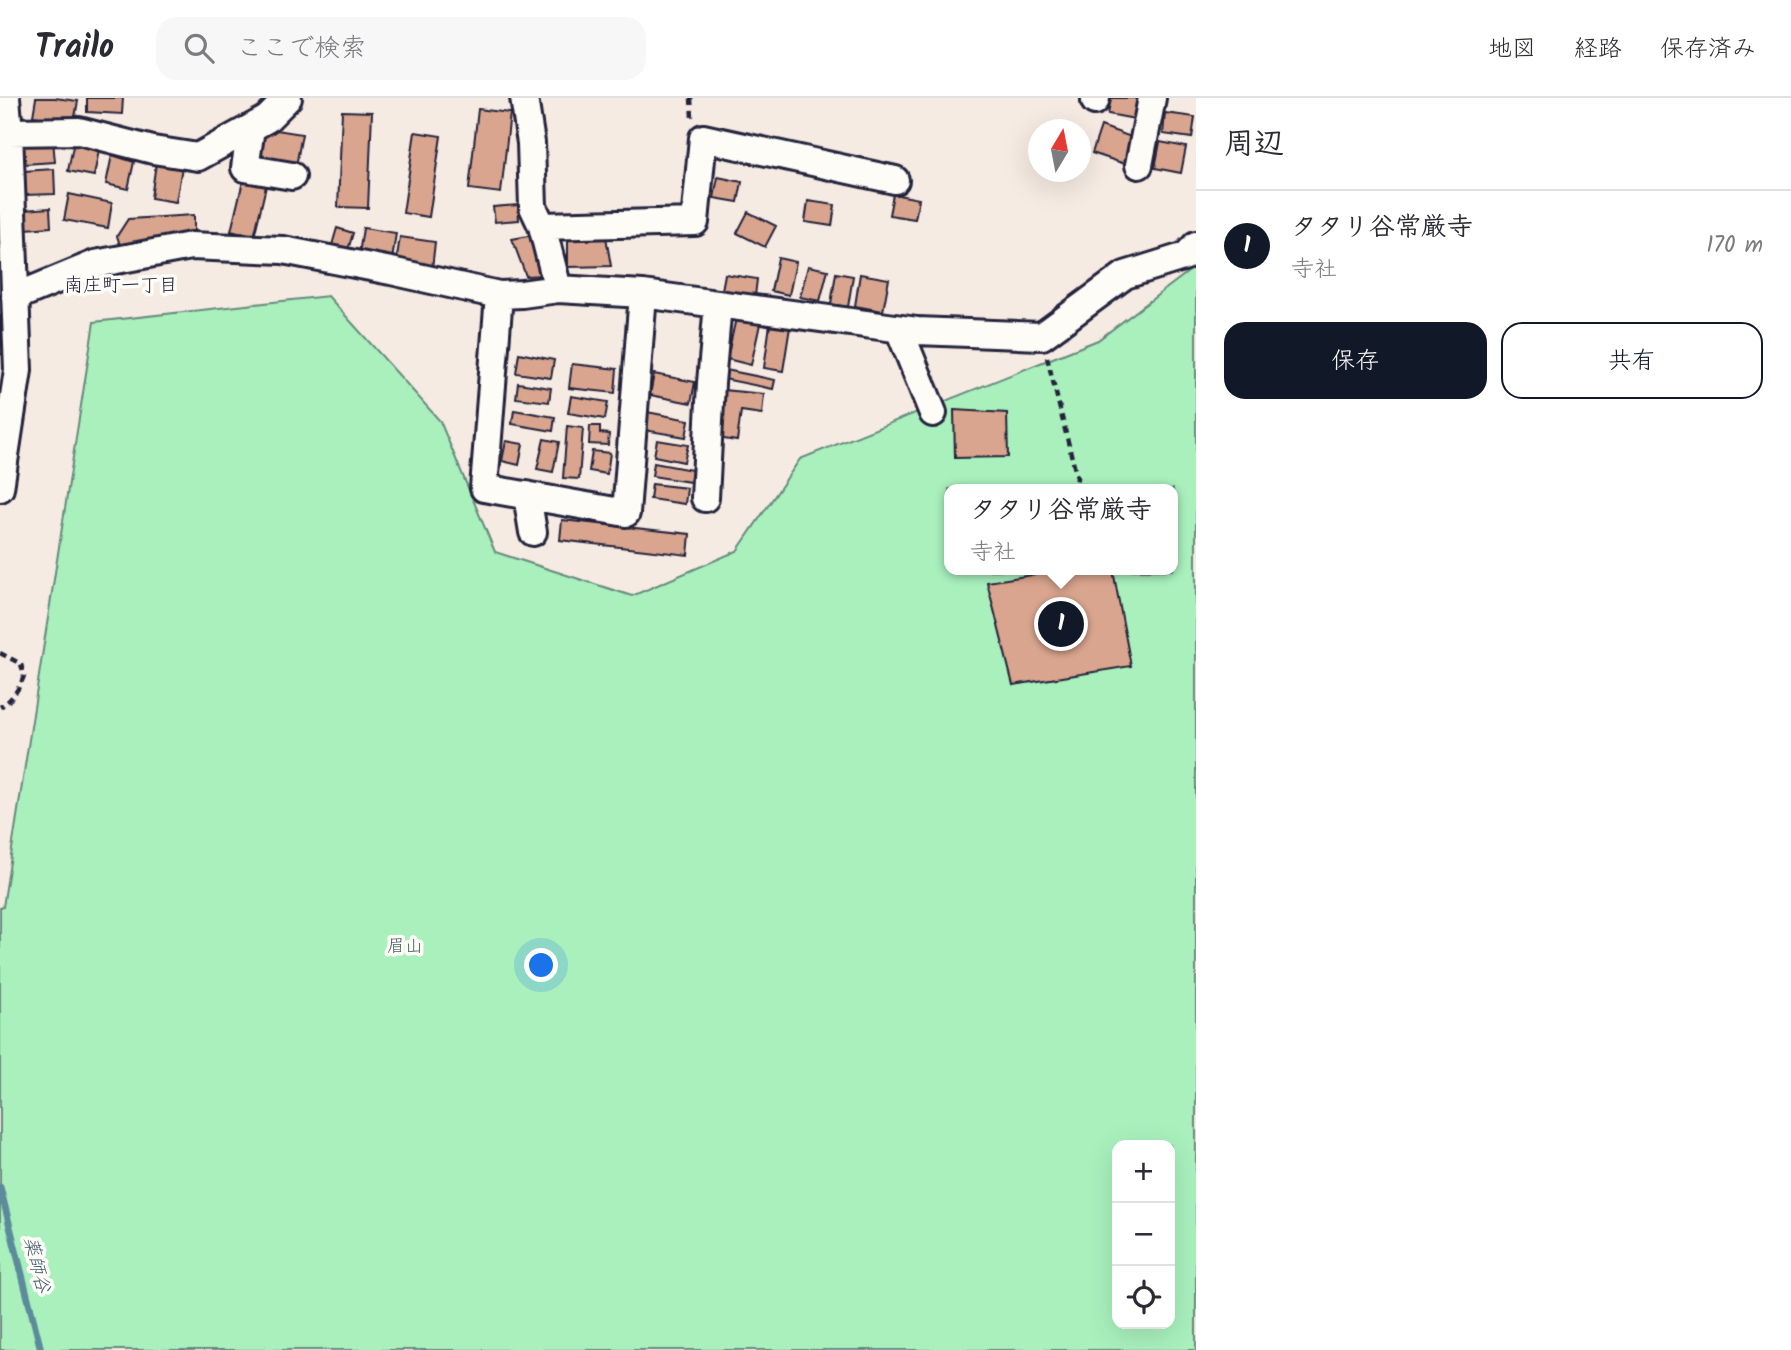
<!DOCTYPE html>
<html lang="ja">
<head>
<meta charset="utf-8">
<style>
	:root { --surface:#fff; --page:#f7f7f7; --text:#2b2b33; --muted:#7c7c81; --line:#e1e1e2; --accent:#111827 }
	body { margin:0; font-family:Kalam,"Klee One",sans-serif; background:var(--page); color:var(--text) }
	.controls { position:absolute; right:21px; bottom:21px; display:grid; overflow:hidden; border-radius:14px; box-shadow:0 7px 28px #0002 }
	.controls button { width:63px; height:63px; display:grid; place-items:center; padding:0; border:0; border-bottom:2px solid var(--line); background:var(--surface); color:var(--text); font:35px sans-serif }
	.compass { position:absolute; left:1028px; top:21px; width:63px; height:63px; border-radius:50%; background:var(--surface); box-shadow:0 7px 28px #0002; rotate:10deg }
	.you { position:absolute; left:542px; top:868px; width:24px; height:24px; margin:-18px; border:5px solid #fff; border-radius:50%; background:#1a73e8; box-shadow:0 0 0 10px #1a73e833 }
	.badge { display:grid; place-items:center; width:46px; height:46px; border-radius:50%; background:var(--accent); color:#fff; font-size:23px; font-weight:700 }
	.pin { position:absolute; translate:-50% -50%; border:4px solid #fff; box-shadow:0 2px 7px #0006 }
	.popup { position:absolute; left:944px; top:386px; width:234px; height:91px; box-sizing:border-box; display:grid; place-content:center; border-radius:14px; background:var(--surface); filter:drop-shadow(0 2px 5px #0005); font-size:23px; white-space:nowrap; color:var(--muted) }
	.popup b { font-size:26px; color:var(--text) }
	.popup::after { content:''; position:absolute; left:50%; top:100%; margin-left:-14px; border:14px solid transparent; border-top-color:var(--surface) }
	.list { margin:0; padding:0; list-style:none }
	h2 { display:flex; justify-content:space-between; align-items:center; height:91px; margin:0; padding:0 28px; font-size:30px }
	h2 small { font-size:23px; font-weight:400; color:var(--muted) }
	.list li { display:grid; grid-template-columns:46px 1fr auto; gap:21px; align-items:center; box-sizing:border-box; height:112px; padding:0 28px; border-top:2px solid var(--line) }
	.list b { display:block; font-size:26px; white-space:nowrap }
	.list p { margin:0; font-size:23px; white-space:nowrap; color:var(--muted) }
	.list em { font-size:23px; font-style:normal; color:var(--muted) }
	.actions { display:flex; gap:14px; padding:21px 28px }
	.actions a { flex:1; padding:16px 0; border:2px solid var(--accent); border-radius:21px; text-align:center; font-size:24px; color:var(--accent) }
	.actions .main { background:var(--accent); color:#fff }
	.icon { flex:none; width:38px; height:38px; fill:none; stroke:currentColor; stroke-width:2; stroke-linecap:round; stroke-linejoin:round }
	.map { position:relative; flex:none; width:1196px; height:1252px; overflow:hidden }
	header { display:flex; align-items:center; gap:42px; box-sizing:border-box; height:98px; padding:0 35px; background:var(--surface); border-bottom:2px solid var(--line) }
	header strong { font-size:33px }
	nav { display:flex; gap:38px; margin-inline-start:auto; font-size:24px }
	.search { width:490px; height:63px; background:var(--page); display:flex; align-items:center; gap:18px; box-sizing:border-box; padding:0 24px; border-radius:21px; color:var(--muted); font-size:26px }
	main { display:flex }
	aside { flex:1; background:var(--surface) }
	.map>svg:first-child { display:block }
</style>
</head>
<body>
<header>
<strong>Trailo</strong>
<div class="search"><svg class="icon" aria-label="search" viewBox="0 0 24 24"><circle cx="10" cy="10" r="6"/><path d="M15 15l6 6"/></svg>ここで検索</div>
<nav><a>地図</a><a>経路</a><a>保存済み</a></nav>
</header>
<main>
<div class="map">
<svg width="1196" height="1252" viewBox="0 0 1196 1252">
	<rect width="100%" height="100%" fill="#f6ebe2"/>
	<filter id="ink" filterUnits="userSpaceOnUse"><feTurbulence type="fractalNoise" baseFrequency=".0143" numOctaves="2"/><feDisplacementMap in="SourceGraphic" scale="14" xChannelSelector="R" yChannelSelector="G"/><feConvolveMatrix kernelMatrix="1 2 1 2 8 2 1 2 1" color-interpolation-filters="sRGB"/></filter>
	<g filter="url(#ink)">
		<path fill="#a9f0bd" stroke="#66897c" stroke-width="2" fill-rule="evenodd" d="M1196 168V1252H0V810L3 809 94 224 328 198 440 323 495 454 632 498 737 453 800 361 1098 242ZM949 391H1173V472H949ZM1117 1047H1170V1226H1117Z"/>
		<g fill="none" stroke-linecap="round" stroke-linejoin="round">
			<path stroke="#5c8c9c" stroke-width="7" d="M0 1089 41 1252"/>
		</g>
		<path fill="#d9a58e" stroke="#22223b" stroke-width="2" d="M36 0H55L78 3 74 24 33 18Z
			M87 0H123L122 16 87 14Z
			M1111 0H1138L1135 21 1108 16Z
			M478 11 510 15 501 95 469 91Z
			M342 13 372 14 368 110 338 109Z
			M1165 15 1195 19 1192 40 1163 36Z
			M1101 28 1134 40 1125 66 1092 55Z
			M264 30 302 36 296 68 259 61Z
			M415 34 441 38 429 119 403 115Z
			M53 42 55 64 24 66 22 45Z
			M74 43 99 52 94 78 68 73Z
			M1160 44 1186 49 1181 75 1155 70Z
			M112 57 134 64 128 91 106 86Z
			M156 65 182 69 176 104 151 100Z
			M54 71 55 96 25 97 24 73Z
			M244 79 267 84 254 139 231 133Z
			M718 79 742 84 738 104 714 100Z
			M69 96 112 105 108 130 64 122Z
			M893 96 919 101 915 121 889 117Z
			M808 103 835 107 832 128 805 124Z
			M518 107 519 122 495 124 493 109Z
			M50 110 51 129 26 131 24 112Z
			M748 114 776 128 765 149 737 135Z
			M194 117V136L120 147 117 138 128 121Z
			M337 130 353 135 348 152 332 147Z
			M363 130 396 135 392 162 359 156Z
			M534 137 545 177 526 178 512 141Z
			M400 139 435 144 432 171 396 165Z
			M606 139 611 168 568 169V142Z
			M778 160 796 164 789 197 771 193Z
			M808 168 828 172 820 203 800 199Z
			M836 175 853 178 848 209 831 206Z
			M725 176 757 181 755 198 722 192Z
			M860 176 889 181 883 213 855 208Z
			M0 218 9 220 4 257 0 256Z
			M736 220 760 226 751 267 727 261Z
			M770 226 790 229 783 273 764 270Z
			M519 255 554 262 551 280 516 275Z
			M572 266 617 271 615 295 569 290Z
			M726 272 775 282 773 291 724 281Z
			M654 276 695 284 691 305 650 297Z
			M518 285 551 290 549 304 516 300Z
			M723 292 764 296 762 316 741 313 737 343 717 340Z
			M571 298 608 304 605 321 568 315Z
			M514 312 555 319 553 333 512 326Z
			M954 312 1007 315 1008 359 955 360Z
			M647 314 689 322 686 339 644 332Z
			M567 328 583 330 579 381 563 380Z
			M590 328H600V335L609 336 608 347 589 346Z
			M544 341 559 344 553 374 537 371Z
			M657 342 688 347 684 364 654 358Z
			M506 343 523 346 519 367 502 363Z
			M592 353 610 355 607 376 589 373Z
			M654 365 692 372 690 384 652 378Z
			M652 386 687 390 685 406 650 401Z
			M562 422 690 436 688 457 560 442Z
			M1064 472H1113L1131 568 1013 587 987 484Z"/>
		<g fill="none" stroke-linecap="round" stroke-linejoin="round">
			<g stroke="#22223b" stroke-width="32">
				<path id="minor" d="M524 0 531 45 533 109 542 128
					M1095 3 1096 0
					M251 30 245 70 292 78
					M9 34 79 33 153 52 198 59 267 21 288 0
					M1139 67 1152 0
					M643 196 917 233 1042 238 1125 177 1186 158 1196 147
					M499 197 484 390 626 415 643 196 558 191 542 128 695 124 703 40 895 82
					M15 199 95 166 191 148 283 152 391 173 499 197 522 196 558 191
					M899 231 933 315
					M0 390 18 272 9 34 6 0
					M527 397 533 434
					M705 400 711 285 718 206"/>
			</g>
			<path stroke="#22223b" stroke-width="4.5" stroke-dasharray="7 5" stroke-linecap="butt" d="M691 0 692 20
				M1047 259 1077 380 1075 391
				M0 555 21 566 24 578C19 591 12 602 0 609"/>
			<use href="#minor" stroke="#fdfcf7" stroke-width="26"/>
		</g>
	</g>
	<g text-anchor="middle" dominant-baseline="central" stroke-width="7" stroke-linejoin="round" paint-order="stroke">
		<g font-size="18" fill="#4a6062" stroke="#fdfcf7">
			<text x="405" y="849">眉山</text>
		</g>
		<g font-size="19" fill="#22223b" stroke="#fdfcf7">
			<text x="121" y="188">南庄町一丁目</text>
		</g>
		<g font-size="19" font-style="italic" fill="#3f576b" stroke="#fdfcf7">
			<text transform="translate(36 1167) rotate(76)">薬師谷</text>
		</g>
	</g>
</svg>
<div class="controls">
<button>+</button>
<button>−</button>
<button><svg class="icon" aria-label="locate" viewBox="0 0 24 24"><circle cx="12" cy="12" r="6"/><path d="M12 2v4M12 18v4M2 12h4M18 12h4"/></svg></button>
</div>
<svg class="compass" viewBox="-18 -18 36 36"><path d="M0-13l5 13h-10z" fill="#e53935"/><path d="M0 13l5-13h-10z" fill="#7c7c81"/></svg>
<div class="you"></div>
<div class="pin badge" style="left:1061px;top:526px">1</div>
<div class="popup"><b>タタリ谷常厳寺</b>寺社</div>
</div>
<aside>
<h2>周辺<small></small></h2>
<ul class="list">
<li><span class="badge">1</span><div><b>タタリ谷常厳寺</b><p>寺社</p></div><em>170 m</em></li>
</ul>
<div class="actions"><a class="main">保存</a><a>共有</a></div>
</aside>
</main>
</body>
</html>
